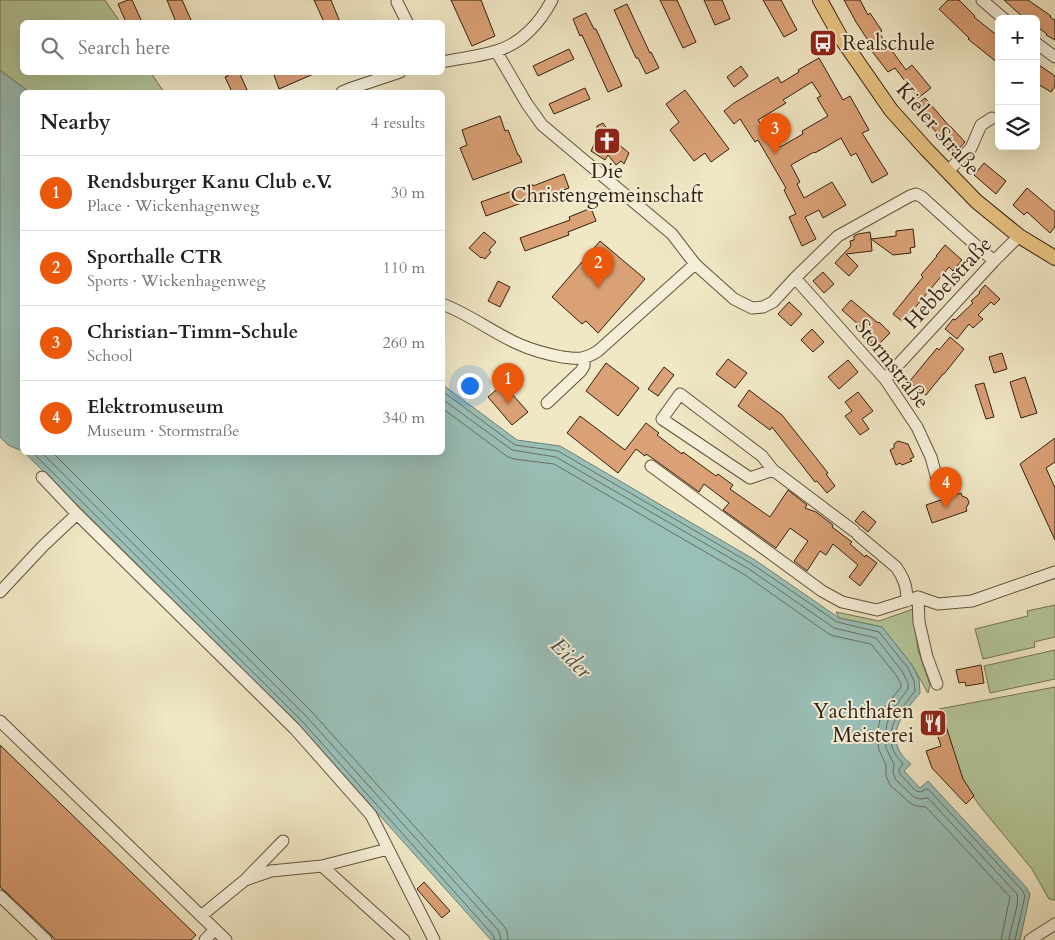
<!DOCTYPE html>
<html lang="en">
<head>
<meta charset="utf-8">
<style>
	:root { --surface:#fff; --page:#f2f2f2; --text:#202124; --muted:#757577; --line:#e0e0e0; --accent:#ea580c }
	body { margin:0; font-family:Cardo,serif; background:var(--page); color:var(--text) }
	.controls { position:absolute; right:15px; top:15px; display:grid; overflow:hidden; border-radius:8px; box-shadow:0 5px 20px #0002 }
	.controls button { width:45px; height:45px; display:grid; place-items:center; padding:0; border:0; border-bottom:1px solid var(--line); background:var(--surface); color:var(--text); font:25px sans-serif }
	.you { position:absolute; left:469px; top:385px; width:18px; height:18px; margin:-12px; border:4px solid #fff; border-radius:50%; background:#1a73e8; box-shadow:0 0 0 8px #1a73e833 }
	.badge { display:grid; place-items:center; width:32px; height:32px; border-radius:50%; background:var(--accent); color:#fff; font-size:16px; font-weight:700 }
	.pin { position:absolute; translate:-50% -41px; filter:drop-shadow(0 1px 2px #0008) }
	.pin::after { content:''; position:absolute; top:26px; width:18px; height:15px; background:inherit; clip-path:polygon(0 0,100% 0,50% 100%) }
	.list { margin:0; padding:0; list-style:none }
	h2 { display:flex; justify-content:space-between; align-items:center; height:65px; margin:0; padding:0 20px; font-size:21px }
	h2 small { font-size:16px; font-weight:400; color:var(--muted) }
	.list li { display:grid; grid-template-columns:32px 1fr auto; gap:15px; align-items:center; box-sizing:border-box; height:75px; padding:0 20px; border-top:1px solid var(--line) }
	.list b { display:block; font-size:19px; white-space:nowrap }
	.list p { margin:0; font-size:16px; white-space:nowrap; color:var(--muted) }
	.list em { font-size:16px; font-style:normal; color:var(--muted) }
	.icon { flex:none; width:28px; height:28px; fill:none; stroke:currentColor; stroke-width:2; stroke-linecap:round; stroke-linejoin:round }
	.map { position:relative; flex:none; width:1055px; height:940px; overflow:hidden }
	.search { position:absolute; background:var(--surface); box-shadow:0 5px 20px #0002; left:20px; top:20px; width:425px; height:55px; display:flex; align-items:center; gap:12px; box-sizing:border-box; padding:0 18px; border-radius:8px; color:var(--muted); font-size:19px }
	.panel { position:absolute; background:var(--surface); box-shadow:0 5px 20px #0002; left:20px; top:90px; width:425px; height:365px; border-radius:8px }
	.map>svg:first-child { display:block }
</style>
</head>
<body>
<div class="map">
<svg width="1055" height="940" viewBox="0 0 1055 940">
	<rect width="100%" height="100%" fill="#f0e7c4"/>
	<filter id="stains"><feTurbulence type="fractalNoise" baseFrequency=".004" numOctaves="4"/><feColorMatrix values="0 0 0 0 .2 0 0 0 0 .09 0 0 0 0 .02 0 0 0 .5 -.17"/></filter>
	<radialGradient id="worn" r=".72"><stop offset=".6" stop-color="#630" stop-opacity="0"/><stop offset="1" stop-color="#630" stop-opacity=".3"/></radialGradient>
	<path fill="#b4c799" stroke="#747353" d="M0 0H105L120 22H22V72L151 73 164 92H29L0 70Z
		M1055 605V637L1034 642 1035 647 983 659 975 629 1028 616 1027 611Z
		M913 609 918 650 930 685 928 693 912 665 882 627 839 618 836 612 879 621Z
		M1055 650V679L990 693 984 666Z
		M1055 687V900L1049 899 1032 869 979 805 963 781 942 714 939 709Z"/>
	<path fill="#9abfb7" stroke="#717f73" d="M0 70 29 92H22V451L8 445 0 437Z
		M443 385 517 440 560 446 755 560 839 618 882 627 912 665 919 679 920 693C907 709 887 730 900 752 903 757 907 761 911 764L904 771 920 788 928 781 1026 887 1030 894 1020 940H491L298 724 25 453 442 452Z"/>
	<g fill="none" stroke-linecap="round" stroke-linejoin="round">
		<path stroke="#666f62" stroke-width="1" d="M442 391 515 445 558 451 752 564 837 622 879 632 908 668 914 681 915 691C903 707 886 725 892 747 894 754 899 759 903 764L899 770 900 774 916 791 921 792 926 789 929 790 1022 890 1025 896 1015 940
			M442 399 512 450 556 457 749 569 834 628 876 638 902 671 908 683V689L894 708 887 723 885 736 886 748 894 764 893 773 896 780 914 797 920 799 928 798 1017 894C1020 905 1010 927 1009 940
			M442 408 508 457 514 459 554 464 745 575 829 634 834 636 871 644 896 675 901 684V687L888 703 880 719 877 736 879 750 886 765V776L890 785 910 803 916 806 926 807 1010 897 1001 940
			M32 452 301 720 493 935 495 940
			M41 452 306 716 498 930 500 935 501 940
			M52 452 311 711 503 925 507 931 508 940"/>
	</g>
	<path fill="#daa076" stroke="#331f0d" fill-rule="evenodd" d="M128 0H132L142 22H126L118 4Z
		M167 0H182L192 22H176Z
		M314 0H331L340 22H324Z
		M451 0H481L495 36 472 46Z
		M660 0H677L696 42 683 48Z
		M704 0H722L730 19 715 25Z
		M763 0H781L797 30 784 37Z
		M844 0H860L868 15 870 13 882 31 879 33 906 70 912 65 931 88 918 98 895 68 888 72 871 50 873 48 856 22Z
		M948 0H959L975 16 974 17 999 37V64L968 39 969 38 939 9Z
		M1004 0H1028L1051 16 1050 17 1054 20 1055 19V40L1046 35 1047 34 1036 26V19H1025Z
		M627 4 650 53 651 52 659 68 646 74 638 58H636L614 10Z
		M586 13 594 29H596L622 86 608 92 582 35 580 36 573 19Z
		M569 49 574 59 538 76 533 66Z
		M819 58 843 100 850 96 869 130 862 133 888 174 872 183 856 153 851 156 841 138 815 153 814 152 791 165 800 182 797 184 804 198 832 182 846 205 823 218 819 210 805 217 816 239 802 246 789 217 796 214 784 190 786 188 758 140 755 142 740 119 734 124 724 111 734 103 778 77 781 83 799 72 798 70ZM812 82 821 96 817 98 828 116 802 131 803 134 780 147 773 133 769 135 758 120 786 103 783 100Z
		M1039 65 1055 76V86L1051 92 1036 83V70Z
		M741 66 748 76 734 87 727 77Z
		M227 72H239L248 92H232L225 77 228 76Z
		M280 72H318L279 89 274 75Z
		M585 88 590 99 554 114 549 104Z
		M685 90 729 149 711 162 705 153 694 161 670 130 679 122 666 104Z
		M925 98 950 127V126L965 142 955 153 937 133 914 107Z
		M500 116 505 131 508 130 518 155H519L522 162 473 180 460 148 467 145 462 130Z
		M603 123 610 133 619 140 617 143 629 153 624 164 621 161 616 165 608 155 605 160 591 151 597 138V126Z
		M984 163 1006 181 996 194 974 175Z
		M564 174 569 188 547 196 546 194 486 216 481 202 532 184 533 186Z
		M1027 188 1055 212V227L1050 233 1027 212 1024 215 1013 205Z
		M591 208 596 221 568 232 569 235 525 251 520 238 570 220 569 217Z
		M913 229 915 247 910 248 911 253 893 255 871 239 872 251 846 254 858 266 849 276 835 263 851 246 850 241 854 240V236L858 234 870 232 871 239 896 236V231Z
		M484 232 496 242 489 250 491 252 485 259 482 257 481 258 469 248Z
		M600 241 645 279 598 333 586 321 582 324 552 297Z
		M945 245 962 260 953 271 949 267 903 322 893 314 923 277 921 275 937 256H936Z
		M823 272 834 284 824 293 813 281Z
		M498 281 510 287 500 307 488 301Z
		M985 285 1000 299 994 305 991 302 978 315 983 319 973 328 969 324 957 339 945 329 953 319 955 320 973 303 971 301 980 293 979 292Z
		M851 300 878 323 879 322 890 333 876 347 865 336 868 333 842 310Z
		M789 302 802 314 791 326 778 314Z
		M812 329 824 342 813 352 801 340Z
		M950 337 964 349 944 374H943L926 395 909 382 937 348 939 350Z
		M1002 353 1007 369 994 373 989 357Z
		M728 359 747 373 735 388 716 374Z
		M848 360 858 372 839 389 828 377Z
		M606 363 639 388 618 416 586 391Z
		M664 367 674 375 658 396 648 389Z
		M1025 377 1037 413 1021 418 1010 382Z
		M984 383 994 417 986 419 975 385Z
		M503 384 528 412 512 425 488 397Z
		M749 390 782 415 828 473 826 474 835 486 827 493 817 481 815 482 772 427 770 430 738 406Z
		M858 392 873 411 862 419 869 429 860 435 845 416 852 411 845 402Z
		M580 416 625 450 646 423 659 433 657 435 682 454 683 452 716 476 718 474 733 485 730 489 770 517 788 490 807 505 805 508 816 512 833 525 832 527 852 542 850 544 865 557 866 555 877 563 860 586 849 577 858 565 833 544 826 555 820 551 807 571 794 561 808 541 790 528 776 548 723 510 729 503 704 484 699 492 655 460 646 454 645 456 636 449 618 473 567 433Z
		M1055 438V462L1046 468 1055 488V540L1020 464Z
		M898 441 908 444 914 457 910 459 912 461 902 465 900 463 896 465 890 450 894 448V445L895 443Z
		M961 493 962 496 967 498 968 500 969 503 966 508 967 511 932 523 926 505Z
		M863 511 876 522 868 532 855 521Z
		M981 665 984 683 966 686 965 682 959 683 956 670Z
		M942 714 963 779 974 796 966 804 932 768 926 751 941 746 935 728 931 729 928 726 927 721 929 718Z
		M0 745 196 935 191 940H55L51 935 5 891 2 889 0 887Z
		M424 882 450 911 442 918 417 889Z"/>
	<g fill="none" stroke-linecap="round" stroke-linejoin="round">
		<g stroke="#62513b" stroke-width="13">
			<path id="minor" d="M982 0 1004 19
				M397 2 407 22
				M1036 43 1055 57
				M496 51 527 104 542 125 672 234 695 264 734 299 752 308 763 307 773 302 795 278 838 236 910 196 916 194 922 197 963 234 994 261
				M442 62C460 58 479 57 496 51 521 44 540 23 552 0
				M342 92 349 89 400 72
				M947 172 971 148 981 125 992 118
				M795 278 885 379 917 427 931 457 939 486
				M442 304C470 314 494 334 521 345 534 351 547 354 562 357 577 359 584 360 598 351L695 264
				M885 379 994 261 1019 236
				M547 403 581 371 584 366V359
				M651 466 822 591 842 602 877 610 918 597
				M773 470 762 456 680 394 662 419 750 478 773 470 854 531
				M42 477 77 514 295 729 371 815 434 940
				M858 535 896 567C904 578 907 587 907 601
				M0 592 43 546 77 514
				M918 597 938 604 972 601 1055 572
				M918 597 919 622 927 657 937 684
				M0 721 226 940
				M322 866 388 849
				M245 880 271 871 322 866 404 940
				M0 896 46 940
				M201 916 245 880 283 841
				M205 940 215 929
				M1030 940 1055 924"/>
		</g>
		<g stroke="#331f0d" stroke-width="16">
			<path id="major" d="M820 0 841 38 857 61 891 110 926 149 976 201 1019 236 1055 258"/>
		</g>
		<use href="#minor" stroke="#f5efd9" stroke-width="11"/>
		<use href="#major" stroke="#e8c482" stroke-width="14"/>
	</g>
	<defs>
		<g id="bus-square" transform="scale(1.4375)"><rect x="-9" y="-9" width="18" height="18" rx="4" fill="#8f2418" stroke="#f5efd9"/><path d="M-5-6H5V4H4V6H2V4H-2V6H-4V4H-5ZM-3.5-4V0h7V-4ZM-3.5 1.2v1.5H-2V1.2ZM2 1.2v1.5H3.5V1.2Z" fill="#fff"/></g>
		<g id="church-square" transform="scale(1.4375)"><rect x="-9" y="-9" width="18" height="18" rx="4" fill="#8f2418" stroke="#f5efd9"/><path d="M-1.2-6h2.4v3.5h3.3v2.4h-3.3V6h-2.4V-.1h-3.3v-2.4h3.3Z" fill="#fff"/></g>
		<g id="restaurant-square" transform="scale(1.4375)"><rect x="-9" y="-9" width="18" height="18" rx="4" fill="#8f2418" stroke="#f5efd9"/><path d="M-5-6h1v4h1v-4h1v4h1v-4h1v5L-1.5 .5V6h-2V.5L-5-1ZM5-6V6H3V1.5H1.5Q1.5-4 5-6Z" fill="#fff"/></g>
	</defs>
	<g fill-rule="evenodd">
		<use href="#bus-square" x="823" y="43"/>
		<use href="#church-square" x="607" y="141"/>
		<use href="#restaurant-square" x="933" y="723"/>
	</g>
	<g text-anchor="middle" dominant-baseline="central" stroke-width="4" stroke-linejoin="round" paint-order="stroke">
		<g font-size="21" fill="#331f0d" stroke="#f5efd9" text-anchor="start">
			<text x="842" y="43">Realschule</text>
			<text x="607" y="171" text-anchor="middle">Die<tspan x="607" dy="24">Christengemeinschaft</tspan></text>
			<text x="914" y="711" text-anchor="end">Yachthafen<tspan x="914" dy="24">Meisterei</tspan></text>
		</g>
		<g font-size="21" fill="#331f0d" stroke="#f5efd9">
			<text transform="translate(938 129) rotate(49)">Kieler Straße</text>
			<text transform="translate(948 283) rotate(-47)">Hebbelstraße</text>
			<text transform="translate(892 364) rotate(52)">Stormstraße</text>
		</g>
		<g font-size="22" font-style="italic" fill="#524f40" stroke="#f5efd9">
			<text transform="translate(571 658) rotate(45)">Eider</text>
		</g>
	</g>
	<rect width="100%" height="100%" filter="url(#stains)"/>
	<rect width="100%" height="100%" fill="url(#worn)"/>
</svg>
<div class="controls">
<button>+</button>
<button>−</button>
<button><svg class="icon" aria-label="layers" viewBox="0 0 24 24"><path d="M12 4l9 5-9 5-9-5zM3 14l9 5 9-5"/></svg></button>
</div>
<div class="you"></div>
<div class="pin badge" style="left:508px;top:404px">1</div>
<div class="pin badge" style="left:598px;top:288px">2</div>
<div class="pin badge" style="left:775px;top:154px">3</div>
<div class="pin badge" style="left:946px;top:508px">4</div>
<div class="search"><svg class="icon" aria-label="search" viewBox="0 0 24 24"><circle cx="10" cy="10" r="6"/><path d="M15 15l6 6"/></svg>Search here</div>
<section class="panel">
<h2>Nearby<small>4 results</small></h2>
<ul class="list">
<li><span class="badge">1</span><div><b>Rendsburger Kanu Club e.V.</b><p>Place · Wickenhagenweg</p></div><em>30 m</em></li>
<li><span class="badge">2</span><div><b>Sporthalle CTR</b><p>Sports · Wickenhagenweg</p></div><em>110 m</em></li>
<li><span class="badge">3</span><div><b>Christian-Timm-Schule</b><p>School</p></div><em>260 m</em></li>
<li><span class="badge">4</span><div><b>Elektromuseum</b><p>Museum · Stormstraße</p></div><em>340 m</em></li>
</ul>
</section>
</div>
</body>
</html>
